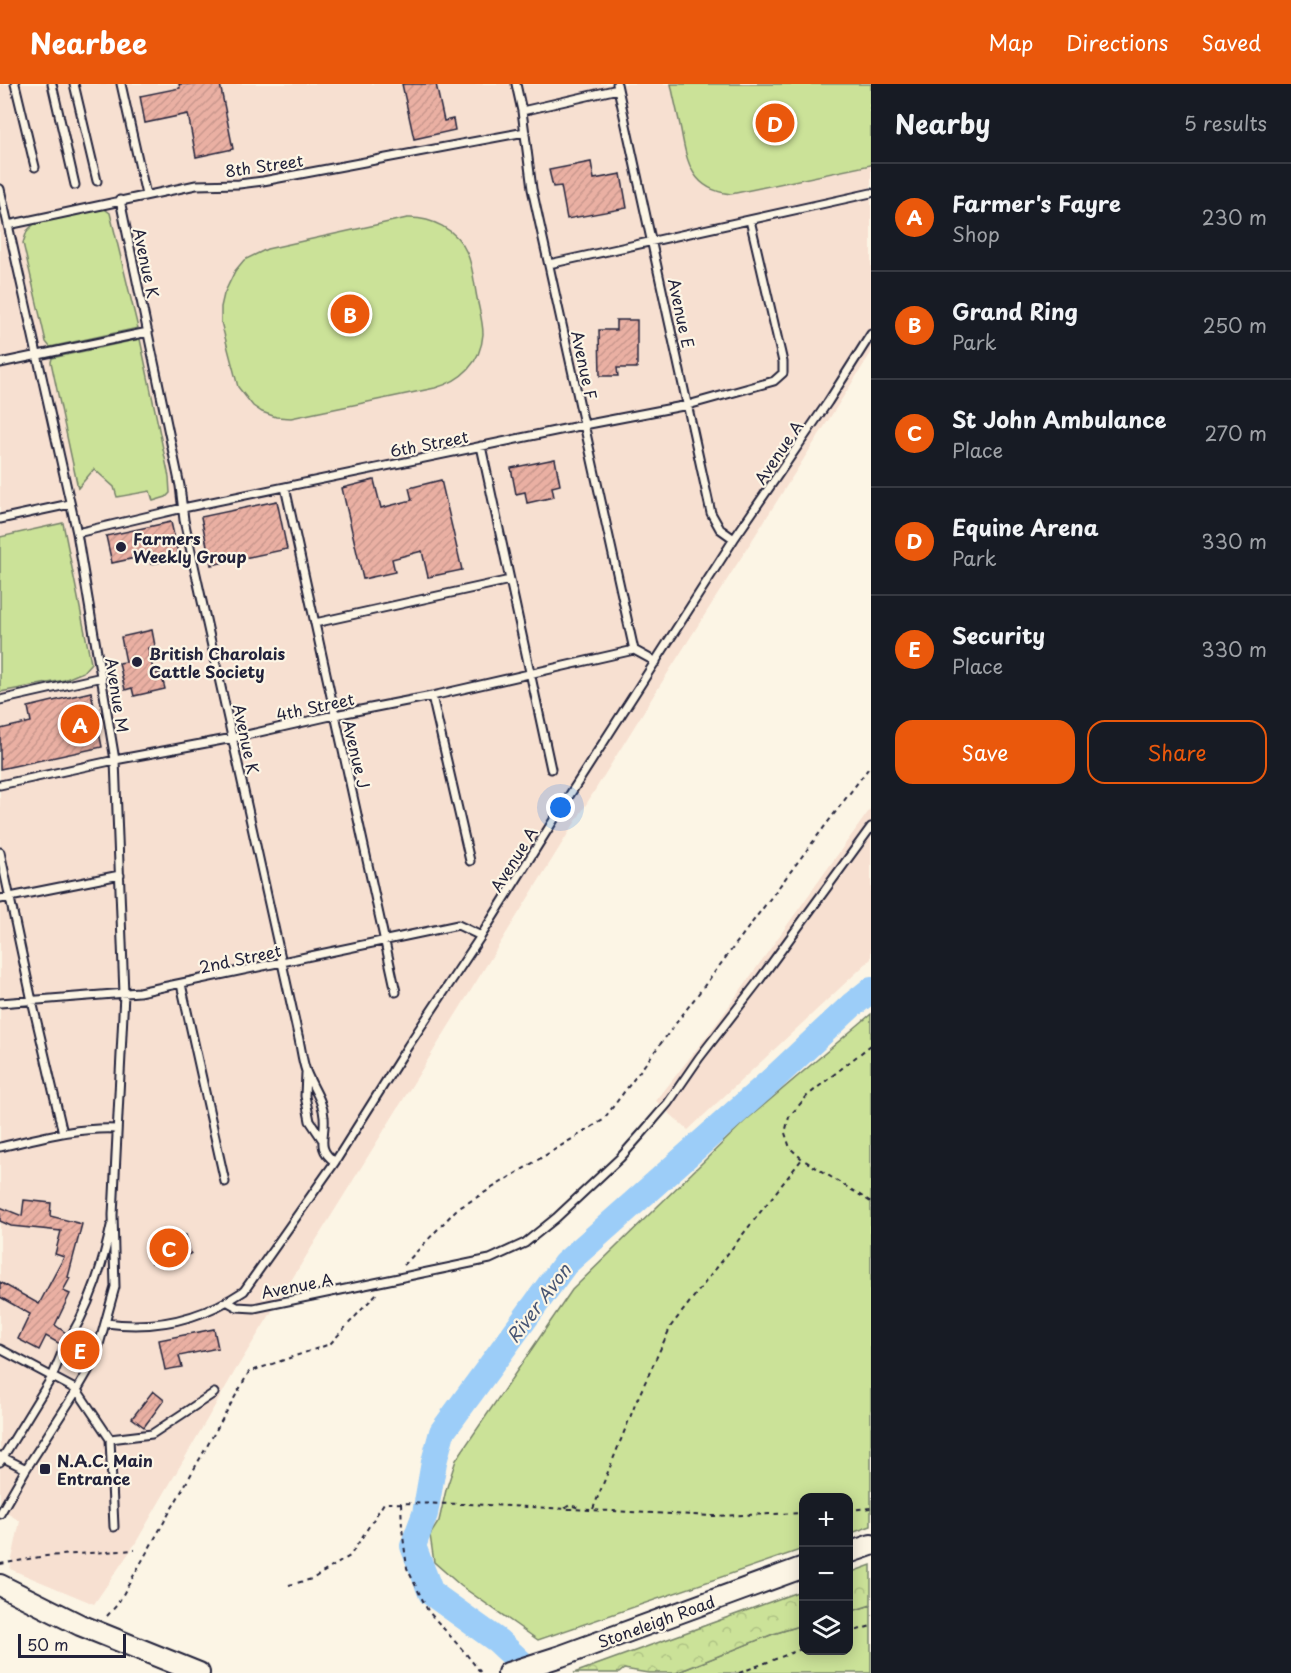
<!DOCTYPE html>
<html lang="en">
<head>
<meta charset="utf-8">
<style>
	:root { --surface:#171b24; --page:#242831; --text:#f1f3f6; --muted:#9ea1a6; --line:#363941; --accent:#ea580c }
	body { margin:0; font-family:"Playpen Sans",sans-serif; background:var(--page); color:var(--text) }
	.controls { position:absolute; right:18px; bottom:18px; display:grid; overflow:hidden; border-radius:12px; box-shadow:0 3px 15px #0003 }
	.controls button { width:54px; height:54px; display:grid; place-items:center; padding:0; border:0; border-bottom:2px solid var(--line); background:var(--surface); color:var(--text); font:30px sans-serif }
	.scale { position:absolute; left:18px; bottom:15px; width:108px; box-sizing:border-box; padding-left:6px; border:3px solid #22223b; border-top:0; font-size:16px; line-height:21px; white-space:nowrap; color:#22223b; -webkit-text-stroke:4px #fcf5e5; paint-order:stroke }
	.you { position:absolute; left:561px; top:724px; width:21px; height:21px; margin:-15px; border:4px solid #fff; border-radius:50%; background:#1a73e8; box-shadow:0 0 0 9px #1a73e833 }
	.badge { display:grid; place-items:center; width:39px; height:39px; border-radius:50%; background:var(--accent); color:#fff; font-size:20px; font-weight:700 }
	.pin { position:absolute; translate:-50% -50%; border:3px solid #fff; box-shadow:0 2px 6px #0006 }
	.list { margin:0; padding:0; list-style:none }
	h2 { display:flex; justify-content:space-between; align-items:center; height:78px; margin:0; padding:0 24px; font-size:26px }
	h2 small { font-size:20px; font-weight:400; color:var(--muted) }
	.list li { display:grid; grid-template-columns:39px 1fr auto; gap:18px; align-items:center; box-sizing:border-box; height:108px; padding:0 24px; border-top:2px solid var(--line) }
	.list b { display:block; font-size:22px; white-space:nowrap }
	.list p { margin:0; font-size:20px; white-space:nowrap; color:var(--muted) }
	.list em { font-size:20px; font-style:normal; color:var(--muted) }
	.actions { display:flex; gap:12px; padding:18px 24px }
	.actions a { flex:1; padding:14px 0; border:2px solid var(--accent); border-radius:18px; text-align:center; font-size:21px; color:var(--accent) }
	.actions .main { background:var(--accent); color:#fff }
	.icon { flex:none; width:33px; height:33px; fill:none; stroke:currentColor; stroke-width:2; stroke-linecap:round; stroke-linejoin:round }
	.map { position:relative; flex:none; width:871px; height:1589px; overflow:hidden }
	header { display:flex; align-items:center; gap:36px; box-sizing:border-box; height:84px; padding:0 30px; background:var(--accent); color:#fff }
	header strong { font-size:28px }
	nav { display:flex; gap:33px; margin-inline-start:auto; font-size:21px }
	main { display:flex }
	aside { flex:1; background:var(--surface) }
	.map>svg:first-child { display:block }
</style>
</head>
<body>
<header>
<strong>Nearbee</strong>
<nav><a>Map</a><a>Directions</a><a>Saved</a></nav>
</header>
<main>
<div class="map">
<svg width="871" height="1589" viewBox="0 0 871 1589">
	<defs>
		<pattern id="forest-crowns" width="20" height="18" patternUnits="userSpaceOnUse" patternTransform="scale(1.5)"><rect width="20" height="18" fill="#cbe298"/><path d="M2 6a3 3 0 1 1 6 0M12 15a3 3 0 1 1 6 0" fill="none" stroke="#aec284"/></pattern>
		<pattern id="building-hatch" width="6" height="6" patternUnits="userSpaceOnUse" patternTransform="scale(1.5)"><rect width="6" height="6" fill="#eab0a3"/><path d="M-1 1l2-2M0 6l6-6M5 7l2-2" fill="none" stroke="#c8978d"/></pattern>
	</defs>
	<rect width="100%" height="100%" fill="#fcf5e5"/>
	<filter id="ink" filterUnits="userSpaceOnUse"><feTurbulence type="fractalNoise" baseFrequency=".0167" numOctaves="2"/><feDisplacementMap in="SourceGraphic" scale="12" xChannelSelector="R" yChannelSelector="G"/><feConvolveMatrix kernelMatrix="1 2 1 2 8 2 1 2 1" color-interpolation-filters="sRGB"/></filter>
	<g filter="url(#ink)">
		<path fill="#f7e0d1" d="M0 0H871V269L657 606 235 1287 135 1460 94 1520 10 1485 20 1437 0 1425Z
			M871 724V875L688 1046 656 1017 717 939Z"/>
		<path fill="#cbe298" stroke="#76826a" stroke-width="1.5" d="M671 0H871V81L731 110C692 106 687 79 681 46 678 31 674 15 671 0Z
			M103 124 110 129 138 244 50 263 46 258 23 159 27 147 34 140Z
			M407 134C431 133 457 145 467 169 473 182 474 199 477 214 479 225 483 238 483 250 481 279 461 297 435 304L291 334 276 333 262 328 253 322 238 303 221 238V223L224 210 235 187 244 176 267 165Z
			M140 255 169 393 170 409 166 413 153 417 150 407 117 413 114 403 94 385 78 404 51 278 52 274Z
			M63 439 91 579 83 588 64 596 0 608V453Z
			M871 930V1442L849 1450 848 1414H804L803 1465 538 1556 461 1502 434 1478 430 1451 439 1437 446 1406 456 1376 572 1206 745 1037Z
			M871 1521V1589H676L773 1550 803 1541 804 1566H848L849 1528Z"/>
		<path fill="url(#forest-crowns)" stroke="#76826a" stroke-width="1.5" d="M871 1481V1521L849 1528V1489Z
			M803 1506V1541L773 1550 676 1589H648L624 1585 619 1589H574Z"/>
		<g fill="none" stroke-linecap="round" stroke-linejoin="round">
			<path stroke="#9ccdf8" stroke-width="26" d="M532 1589 498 1557 431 1509 413 1462 425 1430 434 1378 442 1348 565 1180 773 995 852 921 871 906"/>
		</g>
		<path fill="url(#building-hatch)" stroke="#22223b" stroke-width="1.5" d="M179 0H220L233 65 196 73 188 30 145 39 140 12 180 4Z
			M402 0H436L444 37 453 35 455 46 414 55Z
			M591 78 594 95 621 90 627 124 567 135 561 102 553 103 549 86Z
			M616 236H637V284H617L618 292H600L599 246H616Z
			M555 375 560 401 552 403 554 413 527 419 525 408 516 410 511 384Z
			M374 396 381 424 412 416 409 404 441 396 462 486 428 493 422 467 392 475 395 488 363 495 342 404Z
			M277 417 287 465 211 481 201 433Z
			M171 438 179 474 151 480 149 471 112 479 106 452Z
			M152 546 155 562 148 564 154 590 161 589 165 605 134 612 132 604 125 606 119 579 126 578 121 553Z
			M91 608 102 663 0 685V645L31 638 28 623Z
			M24 1116 51 1119 50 1132 82 1140 68 1193 70 1194 63 1207 70 1210 55 1241 66 1249 65 1253 68 1257 72 1258 76 1255 91 1265 85 1276 69 1267V1263L67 1259H63L60 1260 46 1252 39 1266 18 1255 30 1230 0 1213V1198L39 1220 64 1173 55 1170 61 1147 11 1142 0 1137V1123L22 1132Z
			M181 1151H186L191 1170 152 1179 148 1158Z
			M214 1245 218 1264 179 1272 182 1283 165 1286 159 1256Z
			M153 1307 164 1316 144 1343 132 1334Z"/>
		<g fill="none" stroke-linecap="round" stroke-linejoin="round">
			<g stroke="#22223b" stroke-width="11">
				<path id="service" d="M15 0 35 83
					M52 0 75 101
					M74 0 97 97
					M121 0 146 111
					M516 0 522 27 532 105 634 566
					M617 0 711 429 720 445 734 455
					M522 27 618 5
					M0 105 77 449 115 676 124 910 113 1131 115 1203 95 1275 77 1306 26 1385 0 1430
					M120 116 180 402 184 436C223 608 260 780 298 951 301 963 302 976 306 987 312 1003 323 1016 324 1033 326 1053 315 1064 335 1078
					M8 141 196 101 239 100 263 97 525 48
					M549 180 871 109
					M0 279 148 248
					M481 362 551 685
					M285 403 396 908
					M0 435 70 420
					M77 449 183 424 584 341 688 321 774 297 783 289V278L750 136
					M315 539 510 496
					M634 566 656 578
					M432 612 470 777
					M0 616 102 593
					M0 701 115 676 233 654 335 631 432 612 634 566
					M0 768 32 917 63 1049
					M0 815 120 791
					M181 900 225 1098
					M0 919 139 908 458 841 481 852
					M306 989 305 1012 310 1037 322 1055
					M0 1063C39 1054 77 1043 117 1045
					M228 1218 237 1223 254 1224 490 1175 525 1159 556 1134 620 1074 644 1047 668 1019 699 974 758 898 871 743
					M106 1239C156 1246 202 1235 244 1207L335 1078 408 962 481 852 560 726 734 455 828 318 871 250
					M71 1252C91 1218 103 1180 111 1142
					M0 1265 77 1306 110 1355 152 1350 214 1309
					M110 1355 114 1443
					M0 1372 26 1385
					M0 1378 52 1293 64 1264"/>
			</g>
			<g stroke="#22223b" stroke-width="24">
				<path id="secondary" d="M848 1469 871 1461
					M0 1501 80 1541 199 1589
					M508 1589 561 1572 804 1483"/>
			</g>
			<path stroke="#22223b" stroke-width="2" stroke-dasharray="4.5 4.5" stroke-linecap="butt" d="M871 961 807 1012 789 1033 785 1049 790 1064 802 1075 871 1118
				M404 1181 456 1126 603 1036 871 681
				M401 1419 402 1444 407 1484 428 1527 467 1571 481 1589
				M565 1424 570 1421 579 1424
				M593 1425 637 1316 671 1242 802 1075
				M848 1426 871 1424
				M0 1480 46 1472 135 1466
				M289 1501 312 1495 350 1472 384 1419 468 1420 713 1432 804 1429
				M107 1532 117 1521 249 1288 330 1260 377 1209
				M848 1549 871 1542
				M739 1589 804 1564"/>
			<use href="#service" stroke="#fcf5e5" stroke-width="7"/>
			<use href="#secondary" stroke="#fcf5e5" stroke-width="20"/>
		</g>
	</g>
	<g fill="#22223b" stroke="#fcf5e5" stroke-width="2">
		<circle cx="121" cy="463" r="6"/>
		<circle cx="137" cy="578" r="6"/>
		<rect x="39" y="1379" width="12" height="12" rx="3"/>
	</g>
	<g text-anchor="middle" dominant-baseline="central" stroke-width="4.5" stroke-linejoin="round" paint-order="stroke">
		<g font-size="16" fill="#22223b" stroke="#fcf5e5">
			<text transform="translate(264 81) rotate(-8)">8th Street</text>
			<text transform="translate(147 179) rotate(78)">Avenue K</text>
			<text transform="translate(682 229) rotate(78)">Avenue E</text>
			<text transform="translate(585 281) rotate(78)">Avenue F</text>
			<text transform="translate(429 359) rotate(-11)">6th Street</text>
			<text transform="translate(778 368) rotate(-56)">Avenue A</text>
			<text transform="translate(118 611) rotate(81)">Avenue M</text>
			<text transform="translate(315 622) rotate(-12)">4th Street</text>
			<text transform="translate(247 655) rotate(78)">Avenue K</text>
			<text transform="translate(357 670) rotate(77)">Avenue J</text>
			<text transform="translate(513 775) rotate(-58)">Avenue A</text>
			<text transform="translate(240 874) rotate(-12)">2nd Street</text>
			<text transform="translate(297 1201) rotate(-11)">Avenue A</text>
			<text transform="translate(656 1537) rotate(-20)">Stoneleigh Road</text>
		</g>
		<g font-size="16" font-weight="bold" fill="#22223b" stroke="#fcf5e5" text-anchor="start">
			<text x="133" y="454">Farmers<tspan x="133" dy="18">Weekly Group</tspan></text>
			<text x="149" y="569">British Charolais<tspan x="149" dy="18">Cattle Society</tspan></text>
			<text x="57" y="1376">N.A.C. Main<tspan x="57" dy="18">Entrance</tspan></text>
		</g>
		<g font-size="18" font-style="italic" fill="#475574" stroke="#fcf5e5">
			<text transform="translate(538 1219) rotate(-53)">River Avon</text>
		</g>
	</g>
</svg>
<div class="controls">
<button>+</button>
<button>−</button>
<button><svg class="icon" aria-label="layers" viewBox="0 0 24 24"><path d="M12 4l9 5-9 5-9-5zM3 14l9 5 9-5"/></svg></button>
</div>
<div class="scale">50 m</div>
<div class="you"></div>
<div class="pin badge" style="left:80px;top:640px">A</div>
<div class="pin badge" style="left:350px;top:230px">B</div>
<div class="pin badge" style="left:169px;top:1164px">C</div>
<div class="pin badge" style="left:775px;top:39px">D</div>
<div class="pin badge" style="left:80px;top:1266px">E</div>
</div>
<aside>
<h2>Nearby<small>5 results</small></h2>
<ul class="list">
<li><span class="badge">A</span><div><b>Farmer's Fayre</b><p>Shop</p></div><em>230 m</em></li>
<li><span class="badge">B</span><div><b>Grand Ring</b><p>Park</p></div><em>250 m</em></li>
<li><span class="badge">C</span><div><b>St John Ambulance</b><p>Place</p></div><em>270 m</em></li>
<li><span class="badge">D</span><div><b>Equine Arena</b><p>Park</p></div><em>330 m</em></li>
<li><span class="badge">E</span><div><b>Security</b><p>Place</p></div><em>330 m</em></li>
</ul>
<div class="actions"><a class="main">Save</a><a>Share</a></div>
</aside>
</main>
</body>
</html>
